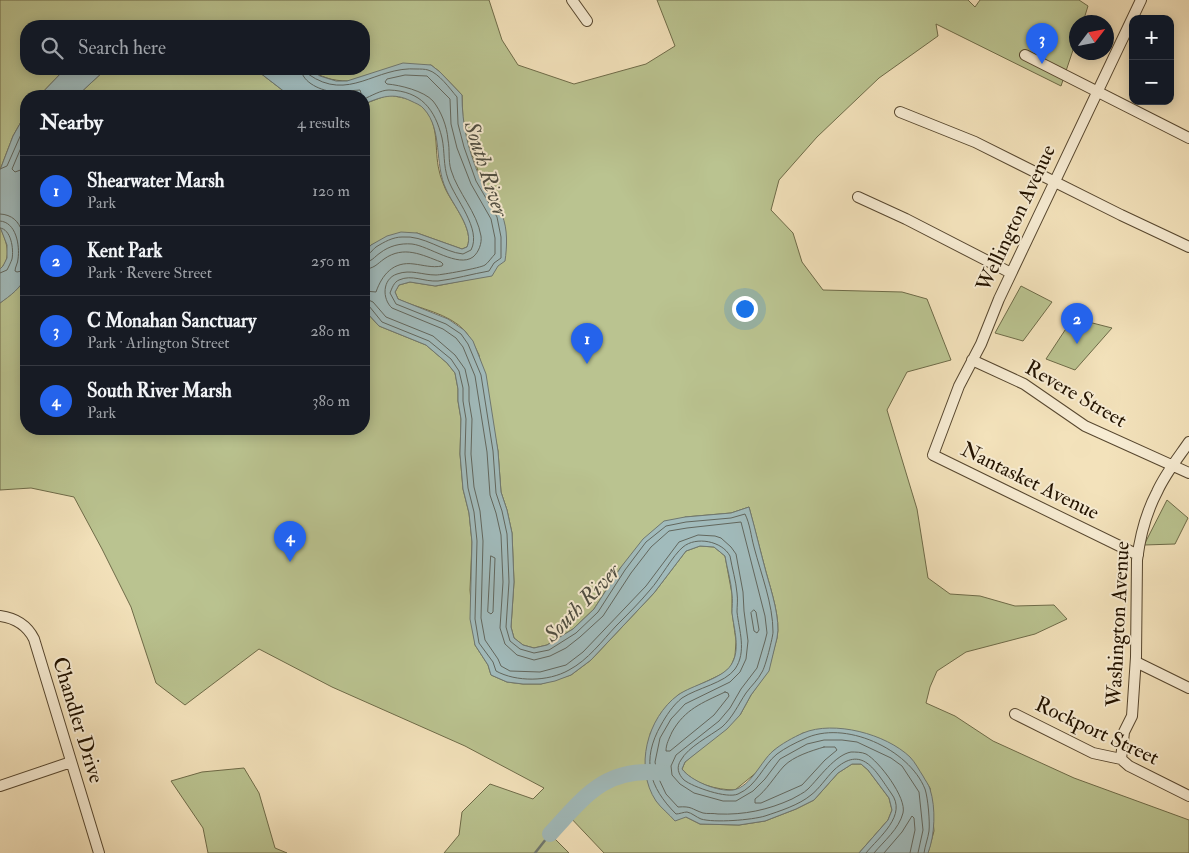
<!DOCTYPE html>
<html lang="en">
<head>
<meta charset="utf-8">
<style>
	:root { --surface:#171b24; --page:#20242c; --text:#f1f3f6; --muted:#9ea1a6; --line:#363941; --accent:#2563eb }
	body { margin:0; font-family:"IM FELL Double Pica",serif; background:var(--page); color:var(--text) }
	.controls { position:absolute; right:15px; top:15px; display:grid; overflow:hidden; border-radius:10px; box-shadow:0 2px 12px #0003 }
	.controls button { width:45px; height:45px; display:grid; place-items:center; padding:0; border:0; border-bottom:1px solid var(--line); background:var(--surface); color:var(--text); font:25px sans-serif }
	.compass { position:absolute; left:1069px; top:15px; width:45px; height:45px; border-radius:50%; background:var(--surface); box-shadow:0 2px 12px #0003; rotate:58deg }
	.you { position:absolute; left:744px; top:308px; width:18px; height:18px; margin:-12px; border:4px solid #fff; border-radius:50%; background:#1a73e8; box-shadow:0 0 0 8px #1a73e833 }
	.badge { display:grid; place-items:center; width:32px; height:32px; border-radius:50%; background:var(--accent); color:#fff; font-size:16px; font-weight:700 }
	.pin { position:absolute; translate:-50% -41px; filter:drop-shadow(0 1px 2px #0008) }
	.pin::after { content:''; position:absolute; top:26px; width:18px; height:15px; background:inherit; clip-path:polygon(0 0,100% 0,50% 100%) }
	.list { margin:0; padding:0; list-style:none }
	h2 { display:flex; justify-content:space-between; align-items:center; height:65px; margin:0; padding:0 20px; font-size:21px }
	h2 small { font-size:16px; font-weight:400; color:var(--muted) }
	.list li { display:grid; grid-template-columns:32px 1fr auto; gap:15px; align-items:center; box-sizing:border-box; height:70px; padding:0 20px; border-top:1px solid var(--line) }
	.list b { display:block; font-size:19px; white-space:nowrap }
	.list p { margin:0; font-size:16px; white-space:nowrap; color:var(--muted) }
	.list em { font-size:16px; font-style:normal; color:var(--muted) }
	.icon { flex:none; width:28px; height:28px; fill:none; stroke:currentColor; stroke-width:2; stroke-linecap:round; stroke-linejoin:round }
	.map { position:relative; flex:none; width:1189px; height:853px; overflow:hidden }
	.search { position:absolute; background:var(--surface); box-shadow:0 2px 12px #0003; left:20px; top:20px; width:350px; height:55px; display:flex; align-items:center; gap:12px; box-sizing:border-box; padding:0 18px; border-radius:20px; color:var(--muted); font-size:19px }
	.panel { position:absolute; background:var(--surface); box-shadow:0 2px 12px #0003; left:20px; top:90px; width:350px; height:345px; border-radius:20px }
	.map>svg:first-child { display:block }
</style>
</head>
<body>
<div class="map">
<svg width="1189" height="853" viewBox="0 0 1189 853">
	<rect width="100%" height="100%" fill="#f3e2bb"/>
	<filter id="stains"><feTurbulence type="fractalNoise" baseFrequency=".004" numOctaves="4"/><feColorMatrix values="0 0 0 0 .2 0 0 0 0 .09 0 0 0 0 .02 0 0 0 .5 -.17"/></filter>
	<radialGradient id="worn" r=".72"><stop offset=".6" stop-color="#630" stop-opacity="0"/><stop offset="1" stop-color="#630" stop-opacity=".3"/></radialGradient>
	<path fill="#bac390" stroke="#6e6b48" d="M0 0H489L502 40 518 65 574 84 646 64 675 46 657 0H968L975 7 980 0H1079L1088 6 1083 22H1076V41L1061 86 936 24 938 36 879 78 817 137 779 180 771 210 793 233 802 262 823 290 902 292 927 299 951 360 907 372 887 410 917 509 928 578 950 594 980 596 1015 606 1054 605 1067 619 1035 634 966 652 937 671 930 687 926 703 955 716 993 741 1074 778 1189 820V853H928L934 831 930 788 910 758 897 748 879 740 803 733 773 751 757 772 735 790C717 790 693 784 682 769L685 762 740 715 751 695 768 671 777 638C781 620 771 590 766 572 760 550 755 529 749 507L731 513 685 517 621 567 594 609 573 629 547 645 534 648 523 645 514 638 511 627 514 582 512 533 507 510 501 492 498 451 479 355C475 347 471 338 465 331 449 313 419 309 398 299L395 292 399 285 410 282 436 286 492 275 502 215 481 178 468 145 463 123 462 95 440 72 431 65 348 81C332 81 321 77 309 69H364V26H251L216 21H203L118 26H26V69H65L39 96H26V113L13 136 0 170Z
		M106 69H255L290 96H77Z
		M388 95C399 97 415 99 424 108 440 125 434 150 439 170 440 176 443 183 445 188 452 204 475 230 467 247L462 249 417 233 371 245 364 253V104Z
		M0 227C6 240 13 258 0 269Z
		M26 276V429H364V305L368 314 379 326 426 345 447 363 455 373 458 389V401L461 419 460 454 463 489 469 513 472 542 470 590 475 645 488 665 491 675 507 682 523 684H541L571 675 591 660 654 593 686 551 700 546 714 547 725 556 732 594V612L736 641 735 656 731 666 724 673 678 695 662 712 650 734 686 817 700 824 739 825 765 821 796 809 814 800 838 773 852 764H861L868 770 889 798 892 810 888 820 859 853H604L568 815 550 834 569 853H444L459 835 462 812 490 784 533 799 544 788 465 746 332 687 259 649 185 705 156 683 131 607 102 549 74 497 31 488 0 490V303C10 295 21 288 26 276Z
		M1021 286 1052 302 1023 341 995 333Z
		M1073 318 1112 328 1075 370 1046 359Z
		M1167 500 1188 518 1175 544 1144 545Z
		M244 768 259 793 275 848 287 853H208L203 828 171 781 202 772Z"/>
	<path fill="#a1bbbc" stroke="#6f7871" d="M202 21H216L251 26H118Z
		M403 63 431 65 440 72 462 95C462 125 468 150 480 178 486 191 496 202 502 215 508 229 507 247 505 261L498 266 492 276 435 286 410 282 399 285 395 292 398 299 448 319 464 330 473 341 486 374 498 451 501 492 507 510 512 533 514 582 511 627 514 638 523 645 534 648 547 645 573 629 594 609 621 567 643 539 664 521 685 517 731 513 749 507C755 528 760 550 766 572 771 590 781 620 777 638L769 671 751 695 740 715 727 729 685 762 682 769C691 781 718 792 733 790 751 787 761 761 773 751 781 744 794 737 803 733 834 720 886 734 910 757 915 762 919 770 923 776 925 780 929 785 930 789 936 808 935 835 928 853H859L888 820 892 810 889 798 868 770 861 764H852L838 773 814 800 796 809 765 821 739 825 700 824 686 817 675 821C669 814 661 808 656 801 634 768 647 718 678 695 692 685 722 679 731 665 741 650 734 629 732 613 732 607 733 600 732 594 731 581 727 568 725 556L714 547 700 546 686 551 654 593 591 660 571 675 555 681 541 684H523L507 682 491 675 488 665 475 645 470 619 472 542 469 513 463 489 460 454 461 419 458 401V389L455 373 447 363 426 345 379 326 368 314 364 305V253L371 245 387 236 401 232 417 233 462 249 467 247C475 230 452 204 446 189 434 164 443 130 424 109 421 105 415 103 411 101 393 92 381 97 364 104V96H290L255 69H309L320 76 336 81H347Z
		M65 69H106L77 96H39Z
		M26 113V172L24 181 26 190V276C21 288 10 296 0 303V269L3 266 7 258V245L0 227V170L13 136Z"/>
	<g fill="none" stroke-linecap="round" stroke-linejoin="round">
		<path stroke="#62675e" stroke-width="1" d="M301 69C302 83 322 91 335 92 344 93 352 90 360 90L361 93 356 96
			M307 69 308 74C349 103 375 66 417 69 420 69 425 69 428 70 439 73 450 89 457 97L458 124 464 147 476 181 497 217 501 237V258L494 263 489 271C472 274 455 279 438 281 424 282 412 274 399 280 394 282 392 288 390 293L396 304 446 324 461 334 468 344 481 375 493 451 496 493 502 511 507 534 509 582 506 627 510 641 520 649 534 653 549 650 576 633 598 612 625 570 646 542 666 526 686 522 731 518 745 514C750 524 751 536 754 547 761 574 773 604 773 632 773 637 765 668 762 672 758 680 751 686 746 693 738 705 733 717 722 727 710 736 688 747 681 760 676 767 678 774 684 780 693 787 727 799 738 794 757 786 763 765 777 754 785 748 795 743 804 739 844 719 909 749 925 789 928 798 930 822 929 831 928 838 925 846 924 853
			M364 99C371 96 381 90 389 90 421 91 435 109 442 138 445 152 443 165 448 179 455 199 482 229 471 250L463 254C443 252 424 235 402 237 393 237 384 242 376 247 372 250 370 255 364 256
			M26 136 12 169 15 172 26 168
			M0 169 7 166 26 123
			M0 214C25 215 25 243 26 261
			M0 221C16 222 20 245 18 259 18 263 15 267 15 271L17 272 26 270
			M0 228C11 229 14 249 12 259 11 262 9 266 7 270L0 273
			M364 262C372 262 374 257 380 253 389 246 400 243 412 244 429 246 458 268 473 257 479 252 482 243 481 236 477 212 458 193 451 170 448 160 450 150 448 140 447 126 441 111 433 101 424 91 400 85 387 84L385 82 387 79 405 75 427 76 450 99 451 124 457 148 471 184 491 219 495 238V254C492 257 488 263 485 265 481 268 441 275 436 275 422 275 411 269 397 274 382 279 382 299 392 308L443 329 456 338 463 347 475 376 487 452 490 495 496 513 501 535 503 582 500 628 505 644 517 655 534 660 550 656 566 648 580 637 603 616 631 573 651 547 669 531 687 528 741 522 765 616 767 633 765 641 757 668 741 689 730 708 719 721 676 755 671 766 672 775 680 784 694 793 723 801H736L753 791 765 779 780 759 807 744 824 740H842L857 742 891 758 902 766 919 792 923 830 918 853
			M364 269C374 269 377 264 384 259 404 245 422 255 441 262L443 264 442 266C432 268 423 265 414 264 393 261 382 275 376 292L364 291
			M364 298 373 302 386 317 433 336 455 355 465 369 469 387V401L472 419 471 454 474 487 480 511 483 541 481 618 485 640 498 659 501 666 510 671 540 672 566 665 583 652 646 586 679 542 698 535 715 536 721 538 731 547 736 554 743 592 744 611 748 641 746 659 740 672 730 682 685 704 671 719 660 738 655 762 658 777 666 794 678 807C692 806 691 809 703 813 707 814 713 813 718 814 744 815 768 810 792 799 797 796 804 793 808 789 819 778 835 755 851 752 855 752 862 752 866 754 879 761 907 798 903 813 899 829 884 841 874 853
			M364 305 369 306 382 322 429 341 451 359 459 371 463 388V401L466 419 465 454 468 488 474 512 477 541 475 619 479 643 493 662 496 671C516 682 548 682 569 670 588 660 602 641 616 626 628 614 640 602 650 590 660 579 673 555 683 547 696 536 722 541 730 556 732 568 736 581 737 593 738 600 737 606 737 612 739 630 747 652 735 669 725 683 697 688 682 698 673 705 666 716 661 725 641 760 649 787 676 814 679 814 684 812 687 812 692 813 696 817 701 819 714 823 752 820 765 816 780 811 799 805 811 795 819 789 826 778 834 770 862 744 875 770 891 793 908 815 879 837 866 853
			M491 556 495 558 493 612 491 614 488 612Z
			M754 610 756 612 759 630 757 633 754 631 751 613Z
			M725 692 728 693 729 696 714 715 670 751H666C666 744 669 739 672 732 685 709 702 703 725 692Z
			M824 747H835L837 750 825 760 802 785 761 803H755V799C767 790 774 777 784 766 794 756 811 751 824 747Z
			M884 853 902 832 912 816 914 818 915 830 910 853"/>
		<path stroke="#6f7871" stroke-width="2.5" d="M535 853 550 834"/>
		<path stroke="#a1bbbc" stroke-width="16" d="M550 834C585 796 606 766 663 773"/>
		<g stroke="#57472f" stroke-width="12">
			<path id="minor" d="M572 0 587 21
				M1025 55 1189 138
				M900 112 975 142 1121 215 1189 247
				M858 197 906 219 1011 273
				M972 360 1024 384 1085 426 1189 473
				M1138 555 933 455 959 386 981 344 999 299 1141 0
				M0 616C15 618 27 625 34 639L99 853
				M1136 662 1189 688
				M1015 714 1093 753 1121 759 1129 766 1189 796
				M1121 759 1124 732 1132 716 1136 657 1137 560C1140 536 1146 513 1157 492 1165 474 1178 458 1189 442
				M0 786 71 762"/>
		</g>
		<use href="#minor" stroke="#f7ecd3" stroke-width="10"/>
	</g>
	<g text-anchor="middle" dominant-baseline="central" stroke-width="4" stroke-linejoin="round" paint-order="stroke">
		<g font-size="21" fill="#231300" stroke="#f7ecd3">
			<text transform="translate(1016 218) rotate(-65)">Wellington Avenue</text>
			<text transform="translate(1076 394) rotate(30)">Revere Street</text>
			<text transform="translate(1030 481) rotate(26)">Nantasket Avenue</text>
			<text transform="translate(1118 624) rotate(-87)">Washington Avenue</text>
			<text transform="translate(78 720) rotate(73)">Chandler Drive</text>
			<text transform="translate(1097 731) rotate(25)">Rockport Street</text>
		</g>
		<g font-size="22" font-style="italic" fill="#4f4e42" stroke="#f7ecd3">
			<text transform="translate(486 169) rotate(72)">South River</text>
			<text transform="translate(582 603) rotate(-46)">South River</text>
		</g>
	</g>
	<rect width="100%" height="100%" filter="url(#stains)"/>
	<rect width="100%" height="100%" fill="url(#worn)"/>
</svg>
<div class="controls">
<button>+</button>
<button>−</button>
</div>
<svg class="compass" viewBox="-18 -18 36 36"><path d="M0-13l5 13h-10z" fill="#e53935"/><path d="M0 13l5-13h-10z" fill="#9ea1a6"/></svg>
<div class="you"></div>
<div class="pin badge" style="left:587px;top:364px">1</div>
<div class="pin badge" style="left:1077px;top:344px">2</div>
<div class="pin badge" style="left:1042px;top:64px">3</div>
<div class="pin badge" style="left:290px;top:562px">4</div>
<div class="search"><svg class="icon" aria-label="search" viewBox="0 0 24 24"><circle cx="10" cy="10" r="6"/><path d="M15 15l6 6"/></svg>Search here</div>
<section class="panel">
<h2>Nearby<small>4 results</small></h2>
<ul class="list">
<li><span class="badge">1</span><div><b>Shearwater Marsh</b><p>Park</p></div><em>120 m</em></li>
<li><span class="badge">2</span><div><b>Kent Park</b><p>Park · Revere Street</p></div><em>250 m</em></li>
<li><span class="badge">3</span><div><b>C Monahan Sanctuary</b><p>Park · Arlington Street</p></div><em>280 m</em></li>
<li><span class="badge">4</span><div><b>South River Marsh</b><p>Park</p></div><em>380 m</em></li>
</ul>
</section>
</div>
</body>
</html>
